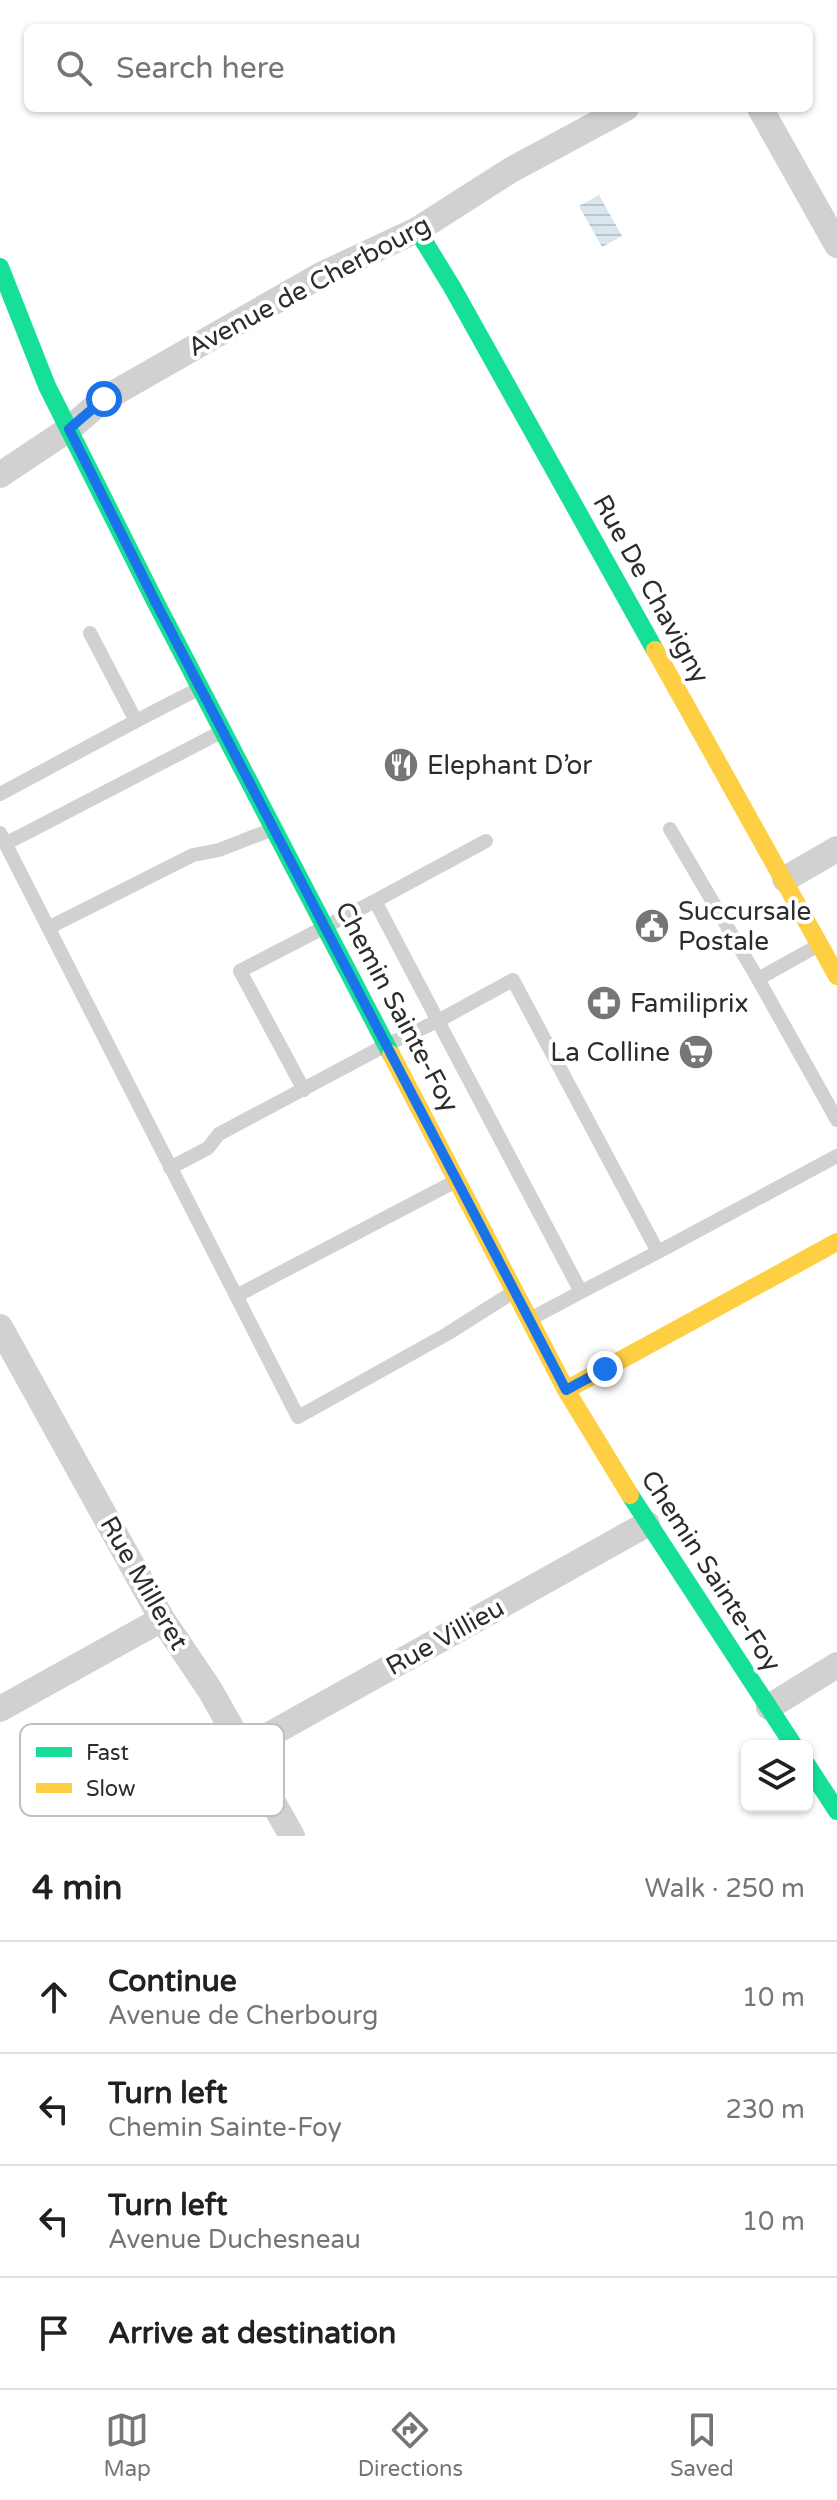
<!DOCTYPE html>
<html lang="en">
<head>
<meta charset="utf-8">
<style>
	:root { --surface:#fff; --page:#f6f6f6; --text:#202124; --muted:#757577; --line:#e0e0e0; --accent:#767676 }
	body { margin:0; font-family:"Varela Round",sans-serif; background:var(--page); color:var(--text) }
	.controls { position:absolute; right:24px; bottom:24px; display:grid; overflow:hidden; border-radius:12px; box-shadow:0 2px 6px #0004 }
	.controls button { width:72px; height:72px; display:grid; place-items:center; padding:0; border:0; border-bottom:2px solid var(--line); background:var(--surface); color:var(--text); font:40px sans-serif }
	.stop { position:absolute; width:24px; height:24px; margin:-18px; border:6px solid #1a73e8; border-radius:50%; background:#fff }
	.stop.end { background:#1a73e8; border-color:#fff; box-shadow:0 2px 8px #0008 }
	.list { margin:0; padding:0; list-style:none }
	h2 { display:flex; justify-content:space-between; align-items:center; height:104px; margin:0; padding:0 32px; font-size:34px }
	h2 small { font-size:26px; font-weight:400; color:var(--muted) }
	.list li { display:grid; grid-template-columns:52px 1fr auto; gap:24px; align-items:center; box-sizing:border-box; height:112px; padding:0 32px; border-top:2px solid var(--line) }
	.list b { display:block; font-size:30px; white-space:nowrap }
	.list p { margin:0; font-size:26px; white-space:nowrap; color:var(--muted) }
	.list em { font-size:26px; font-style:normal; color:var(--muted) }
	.icon { flex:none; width:44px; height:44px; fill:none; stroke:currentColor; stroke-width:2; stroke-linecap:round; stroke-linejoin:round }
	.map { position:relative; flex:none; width:837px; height:1836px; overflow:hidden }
	.search { position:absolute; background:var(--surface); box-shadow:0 2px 6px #0004; left:24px; right:24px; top:24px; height:88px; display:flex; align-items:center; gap:20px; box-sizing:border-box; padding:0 28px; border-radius:12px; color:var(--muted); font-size:30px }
	.sheet { height:552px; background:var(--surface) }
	nav { display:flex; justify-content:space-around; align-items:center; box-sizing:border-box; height:112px; border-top:2px solid var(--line); background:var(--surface); font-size:22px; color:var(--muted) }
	nav a { display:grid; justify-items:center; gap:4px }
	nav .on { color:var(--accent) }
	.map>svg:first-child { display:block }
</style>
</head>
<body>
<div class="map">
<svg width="837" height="1836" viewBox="0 0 837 1836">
	<defs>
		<pattern id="water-rules" width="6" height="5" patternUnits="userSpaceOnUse" patternTransform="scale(2)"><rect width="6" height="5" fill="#d9e6ee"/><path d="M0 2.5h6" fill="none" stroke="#bac5cc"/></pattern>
	</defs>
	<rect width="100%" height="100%" fill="#fff"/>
	<path fill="url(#water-rules)" d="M599 195 622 236 602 247 579 206Z"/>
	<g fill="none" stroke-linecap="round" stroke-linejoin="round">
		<path stroke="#d1d1d1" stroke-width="14" d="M90 633 136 721 200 688
			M0 794 136 721
			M670 829 758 979
			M0 833 298 1417 447 1334 512 1293
			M486 841 375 901 438 1021 513 980 658 1252 837 1156
			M5 844 223 731
			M48 928 193 855 219 850 273 829
			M819 945 758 979 837 1120
			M304 1090 240 971 375 901
			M170 1168 208 1148 219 1134 386 1045 438 1021 581 1292 658 1252
			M236 1296 454 1182
			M532 1318 581 1292"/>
		<path stroke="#d1d1d1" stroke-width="26" d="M760 108 837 245
			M0 475 69 429 104 399 321 275 417 230 511 170 626 108
			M785 879 837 849
			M0 1327 162 1619 210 1690 292 1836
			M769 1707 837 1665
			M0 1709 162 1619
			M244 1749 647 1524"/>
		<path stroke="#16e098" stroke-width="18" d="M417 230 452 287 655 650
			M0 267 47 386 155 601 391 1054
			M630 1495 794 1746
			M807 1765 837 1811"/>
		<path stroke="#ffcf43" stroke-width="18" d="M655 650 837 976
			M391 1054 566 1390 630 1495
			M566 1390 837 1242"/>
	</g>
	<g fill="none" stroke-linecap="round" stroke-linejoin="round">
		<path stroke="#1a73e8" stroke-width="10" d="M104 399 69 429 155 601 566 1390 605 1369"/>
	</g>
	<defs>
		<g id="restaurant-disc" transform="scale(1.8)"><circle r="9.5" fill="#767676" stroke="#fff"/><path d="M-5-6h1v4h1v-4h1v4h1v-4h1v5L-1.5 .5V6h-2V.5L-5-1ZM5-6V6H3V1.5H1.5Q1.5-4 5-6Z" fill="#fff"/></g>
		<g id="civic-disc" transform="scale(1.8)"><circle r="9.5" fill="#767676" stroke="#fff"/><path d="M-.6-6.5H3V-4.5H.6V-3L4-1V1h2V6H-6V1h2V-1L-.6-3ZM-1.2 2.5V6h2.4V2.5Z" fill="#fff"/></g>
		<g id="pharmacy-disc" transform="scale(1.8)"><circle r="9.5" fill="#767676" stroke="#fff"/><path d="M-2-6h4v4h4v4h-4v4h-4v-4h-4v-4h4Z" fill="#fff"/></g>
		<g id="supermarket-disc" transform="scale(1.8)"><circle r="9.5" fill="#767676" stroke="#fff"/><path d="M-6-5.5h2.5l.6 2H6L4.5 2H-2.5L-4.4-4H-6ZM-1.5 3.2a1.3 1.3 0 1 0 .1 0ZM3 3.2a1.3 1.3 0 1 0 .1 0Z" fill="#fff"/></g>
	</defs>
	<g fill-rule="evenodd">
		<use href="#restaurant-disc" x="401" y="765"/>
		<use href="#civic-disc" x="652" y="926"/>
		<use href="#pharmacy-disc" x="604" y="1003"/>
		<use href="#supermarket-disc" x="696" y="1052"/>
	</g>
	<g text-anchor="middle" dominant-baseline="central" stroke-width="8" stroke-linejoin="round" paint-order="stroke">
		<g font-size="26" fill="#2c2c2c" stroke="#fff">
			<text transform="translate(309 286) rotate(-28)">Avenue de Cherbourg</text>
			<text transform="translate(651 589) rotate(61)">Rue De Chavigny</text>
			<text transform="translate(397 1007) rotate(62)">Chemin Sainte-Foy</text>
			<text transform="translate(711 1571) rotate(57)">Chemin Sainte-Foy</text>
			<text transform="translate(144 1583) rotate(60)">Rue Milleret</text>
			<text transform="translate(445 1637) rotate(-29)">Rue Villieu</text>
		</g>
		<g font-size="26" fill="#2c2c2c" stroke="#fff" text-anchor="start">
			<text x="427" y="765">Elephant D’or</text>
			<text x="678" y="911">Succursale<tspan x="678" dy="30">Postale</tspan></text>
			<text x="630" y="1003">Familiprix</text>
			<text x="670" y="1052" text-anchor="end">La Colline</text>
		</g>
	</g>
	<rect x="20" y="1724" width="264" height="92" rx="12" fill="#fff" stroke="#c0c0c0" stroke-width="2"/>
	<rect x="36" y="1747" width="36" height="10" fill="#16e098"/>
	<rect x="36" y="1783" width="36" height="10" fill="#ffcf43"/>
	<g font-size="22" fill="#2c2c2c">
		<text x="86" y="1760">Fast</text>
		<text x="86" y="1796">Slow</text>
	</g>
</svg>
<div class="controls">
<button><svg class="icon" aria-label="layers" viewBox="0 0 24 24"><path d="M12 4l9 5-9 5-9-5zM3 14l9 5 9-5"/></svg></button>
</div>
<div class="stop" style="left:104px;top:399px"></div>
<div class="stop end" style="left:605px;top:1369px"></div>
<div class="search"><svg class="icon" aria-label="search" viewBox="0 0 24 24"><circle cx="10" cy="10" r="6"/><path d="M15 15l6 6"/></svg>Search here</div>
</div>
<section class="sheet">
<h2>4 min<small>Walk · 250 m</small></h2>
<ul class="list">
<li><svg class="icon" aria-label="ahead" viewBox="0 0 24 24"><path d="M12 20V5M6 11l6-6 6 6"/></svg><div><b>Continue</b><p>Avenue de Cherbourg</p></div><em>10 m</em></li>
<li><svg class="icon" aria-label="left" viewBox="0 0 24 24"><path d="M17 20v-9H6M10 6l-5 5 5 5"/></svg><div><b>Turn left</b><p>Chemin Sainte-Foy</p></div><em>230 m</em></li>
<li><svg class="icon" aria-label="left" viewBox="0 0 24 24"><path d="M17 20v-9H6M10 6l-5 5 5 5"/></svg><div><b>Turn left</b><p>Avenue Duchesneau</p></div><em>10 m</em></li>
<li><svg class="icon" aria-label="arrive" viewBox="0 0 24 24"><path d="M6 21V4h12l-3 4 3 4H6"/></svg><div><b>Arrive at destination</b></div></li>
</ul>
</section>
<nav>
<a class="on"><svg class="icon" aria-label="map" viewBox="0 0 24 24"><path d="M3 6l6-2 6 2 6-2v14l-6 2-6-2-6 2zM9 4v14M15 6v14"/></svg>Map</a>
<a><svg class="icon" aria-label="directions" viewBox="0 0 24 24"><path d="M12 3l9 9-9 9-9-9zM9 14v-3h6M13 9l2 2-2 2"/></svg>Directions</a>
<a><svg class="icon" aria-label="saved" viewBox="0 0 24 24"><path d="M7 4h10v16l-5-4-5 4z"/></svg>Saved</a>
</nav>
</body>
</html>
